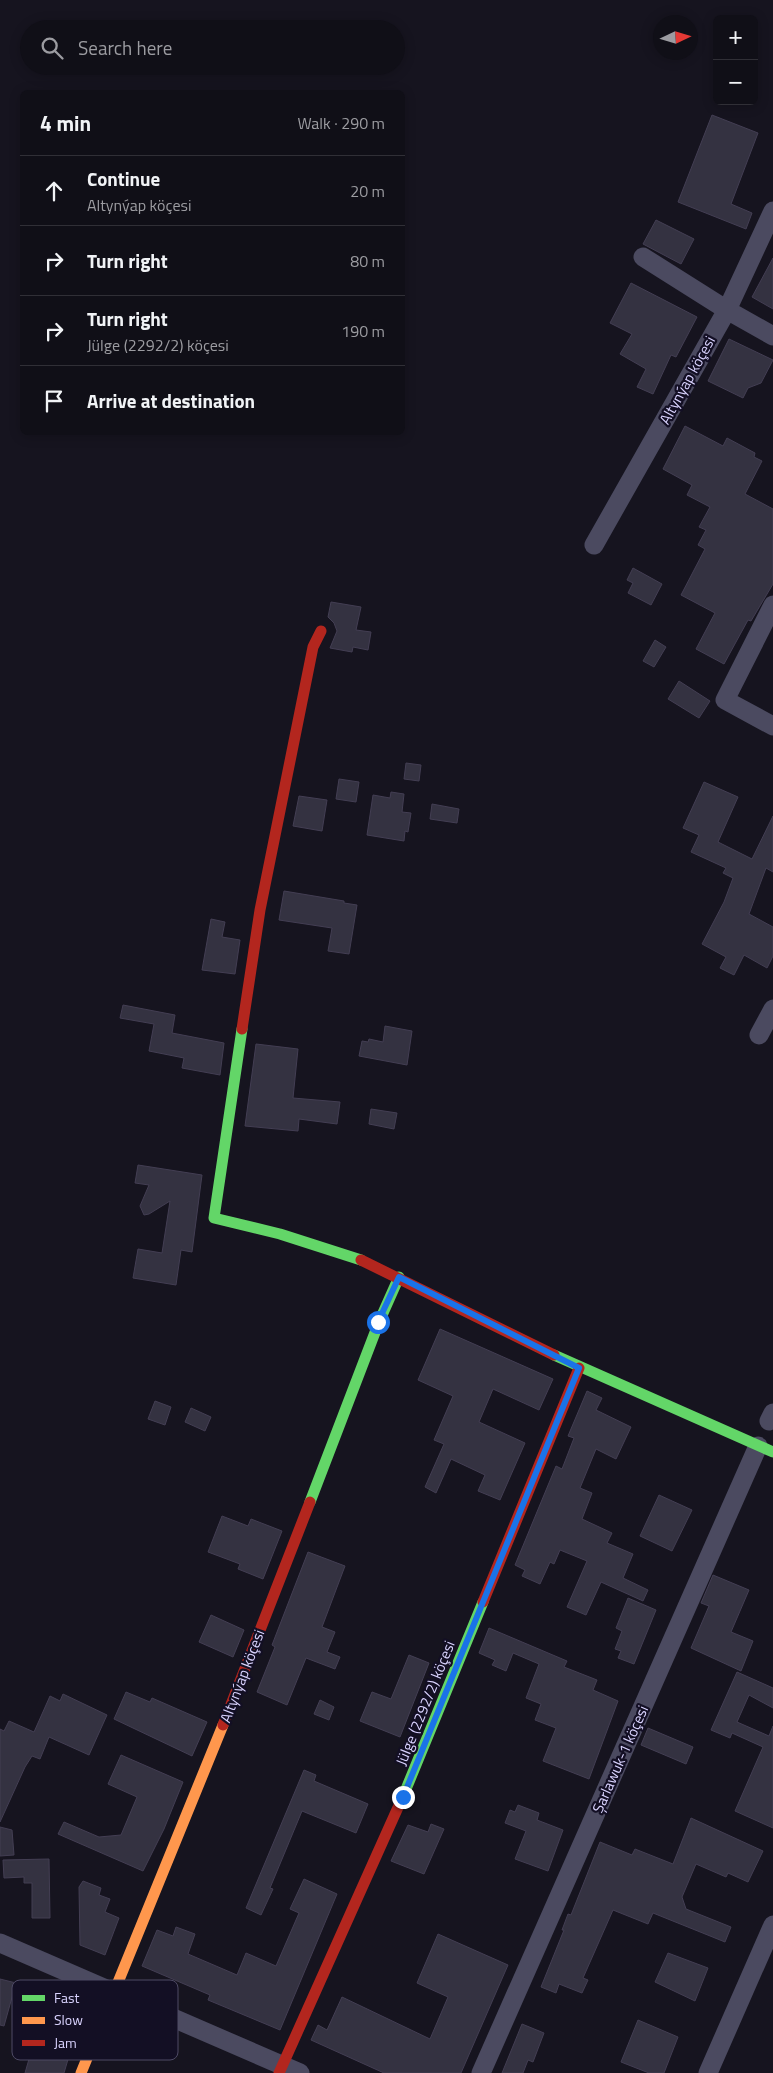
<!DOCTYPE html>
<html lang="en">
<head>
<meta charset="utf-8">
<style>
	:root { --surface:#100f17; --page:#191820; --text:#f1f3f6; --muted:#9c9ca1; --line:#302f36 }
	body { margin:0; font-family:"Titillium Web",sans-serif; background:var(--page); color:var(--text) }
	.controls { position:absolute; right:15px; top:15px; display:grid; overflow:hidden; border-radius:8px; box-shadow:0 2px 12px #0003 }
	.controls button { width:45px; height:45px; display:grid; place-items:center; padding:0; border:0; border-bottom:1px solid var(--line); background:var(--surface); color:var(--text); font:25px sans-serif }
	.compass { position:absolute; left:653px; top:15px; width:45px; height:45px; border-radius:50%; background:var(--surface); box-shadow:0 2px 12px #0003; rotate:86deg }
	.stop { position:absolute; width:15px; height:15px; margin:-11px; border:4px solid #1a73e8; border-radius:50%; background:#fff }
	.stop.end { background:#1a73e8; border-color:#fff; box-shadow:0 1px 5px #0008 }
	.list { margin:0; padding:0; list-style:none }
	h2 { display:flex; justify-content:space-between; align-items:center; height:65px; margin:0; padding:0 20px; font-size:21px }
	h2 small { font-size:16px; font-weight:400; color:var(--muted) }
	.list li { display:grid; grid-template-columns:32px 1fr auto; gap:15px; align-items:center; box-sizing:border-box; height:70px; padding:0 20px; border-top:1px solid var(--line) }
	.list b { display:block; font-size:19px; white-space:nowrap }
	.list p { margin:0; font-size:16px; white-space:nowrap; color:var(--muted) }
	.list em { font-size:16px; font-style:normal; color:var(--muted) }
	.icon { flex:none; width:28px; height:28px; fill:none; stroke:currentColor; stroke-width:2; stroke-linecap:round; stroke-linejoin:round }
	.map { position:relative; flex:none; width:773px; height:2073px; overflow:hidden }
	.search { position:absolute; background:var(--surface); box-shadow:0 2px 12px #0003; left:20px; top:20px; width:385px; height:55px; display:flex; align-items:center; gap:12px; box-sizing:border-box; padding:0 18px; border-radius:28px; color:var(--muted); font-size:19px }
	.panel { position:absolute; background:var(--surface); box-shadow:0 2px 12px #0003; left:20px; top:90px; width:385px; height:345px; border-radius:8px }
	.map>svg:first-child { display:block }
</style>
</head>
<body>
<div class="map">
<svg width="773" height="2073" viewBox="0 0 773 2073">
	<rect width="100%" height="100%" fill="#16141f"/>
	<path fill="#343241" stroke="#433e53" d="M712 115 758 133 731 204 752 213 746 229 678 202Z
		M656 220 694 239 681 264 643 244Z
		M773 258V309L752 297Z
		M631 283 697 317 676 357 671 355 653 394 637 387 646 369 620 354 632 334 610 323Z
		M729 339 773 360 761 383 748 388 743 398 708 381Z
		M685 426 723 446 727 438 755 453 754 457 762 461 745 494 773 509V584L751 621 748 620 724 664 696 649 715 613 681 595 705 549 698 545 706 530 699 527 710 507 687 495 692 485 663 469Z
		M633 568 662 584 651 605 628 593 633 583 627 580Z
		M331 602 361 607 356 630 371 632 368 650 353 647 352 652 330 648 337 631 334 623 328 617Z
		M655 640 666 647 654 667 643 661Z
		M679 681 710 701 699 718 668 699Z
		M406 763 421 765 419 781 404 779Z
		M339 779 359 782 356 802 336 799Z
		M704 782 738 797 718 842 752 859 773 816V872L766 868 749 914 773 927V956L767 968 744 955 734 975 720 968 726 957 702 944 724 902 733 878 723 873 726 868 691 852 699 835 683 828Z
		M391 792 404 794 402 812 411 813 408 832 405 831 404 841 367 835 373 795 390 798Z
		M299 796 327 800 322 831 293 826Z
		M432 804 459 809 457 823 430 819Z
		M284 891 344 901V903L357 905 349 954 328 951 332 928 279 920Z
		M211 919 225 922 222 937 240 940 235 974 202 970Z
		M123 1005 175 1015 172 1033 224 1043 220 1075 182 1068 184 1058 149 1051 154 1024 120 1018Z
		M385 1026 412 1031 407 1065 359 1056 362 1041 368 1042 369 1039 383 1042Z
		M256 1044 298 1049 293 1098 340 1102 337 1124 299 1119 298 1131 245 1126Z
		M371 1109 397 1113 394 1129 369 1124Z
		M138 1165 202 1175 192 1252 181 1250 176 1285 133 1278 138 1249 162 1253 170 1201 149 1214 144 1215 140 1206 149 1185 135 1183Z
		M440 1329 553 1379 539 1410 493 1389 479 1422 525 1443 500 1500 478 1491 485 1475 451 1459 436 1493 425 1487 444 1444 434 1440 453 1396 418 1380Z
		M587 1391 602 1398 596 1410 631 1427 616 1459 596 1449 580 1488 592 1493 582 1519 612 1533 607 1543 633 1554 623 1578 648 1590 643 1601 601 1582 586 1615 567 1607 587 1561 560 1550 554 1564 550 1562 540 1584 522 1576 525 1570 515 1565 556 1466 562 1469 574 1438 568 1436Z
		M155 1401 171 1407 165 1425 148 1419Z
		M191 1408 211 1417 205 1431 185 1422Z
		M659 1495 692 1510 672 1551 640 1536Z
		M222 1516 248 1526 251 1519 282 1531 263 1579 238 1569 240 1564 208 1552Z
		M308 1552 345 1566 322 1627 335 1632 327 1652 340 1657 335 1669 306 1658 287 1705 257 1692 275 1647 272 1645Z
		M713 1575 749 1590 731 1632 753 1641 741 1671 691 1648 709 1606 701 1603Z
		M628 1598 656 1610 634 1664 618 1658 621 1651 615 1649 622 1631 616 1628Z
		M211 1615 244 1630 233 1657 199 1642Z
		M489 1628 567 1661 564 1667 597 1680 593 1690 618 1701 589 1779 543 1761 556 1728 535 1720 541 1704 526 1698 539 1664 513 1653 506 1671 492 1665 495 1660 479 1653Z
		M409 1655 429 1663 400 1737 360 1721 372 1692 391 1699Z
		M737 1672 773 1688V1708L749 1695 737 1722 769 1736 773 1726V1828L735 1811 763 1747 732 1733 730 1738 711 1730Z
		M126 1692 150 1702 152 1698 207 1722 192 1756 114 1719Z
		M63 1694 107 1715 89 1755 49 1737 40 1759 32 1756 25 1767 0 1822V1729L4 1731 9 1721 34 1732 50 1696 60 1701Z
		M320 1700 334 1707 329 1720 314 1714Z
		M648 1728 693 1747 686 1764 641 1745Z
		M121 1755 183 1782 164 1829 143 1871 58 1834 64 1822 99 1837 121 1835 137 1797 108 1784Z
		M304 1770 316 1775 314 1781 368 1804 356 1833 302 1811 270 1888 273 1889 261 1915 246 1908Z
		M518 1805 539 1813 537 1820 563 1830 548 1871 515 1859 526 1831 505 1823 510 1810 515 1812Z
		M691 1818 763 1851 748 1882 728 1873 726 1877 696 1864 682 1897 686 1909 731 1927 725 1942 653 1913 648 1924 613 1910 583 1978 588 1980 582 1993 559 1984 556 1993 541 1987 564 1930H562L568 1914 571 1915 600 1842 632 1855 635 1849 673 1864Z
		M431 1824 444 1829 424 1874 391 1861 408 1825 428 1832Z
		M0 1827 12 1830 14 1855 0 1856Z
		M49 1859 50 1918H32V1883H24V1877L4 1878 3 1860Z
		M304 1879 337 1894 280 2030 208 2000 210 1995 142 1966 157 1930 173 1936 176 1927 195 1934 188 1954 237 1975 246 1953 276 1966 299 1913 290 1909Z
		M83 1881 101 1888 99 1895 110 1899 105 1912 119 1918 105 1955 80 1945 79 1887Z
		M438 1934 508 1965 461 2073H384L311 2040 318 2025 327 2030 342 1997 430 2039 448 1997 417 1983Z
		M668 1953 708 1968 695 2001 655 1982Z
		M0 1979 16 1983 4 2026 0 2025Z
		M42 2014 76 2024 73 2032 75 2033 74 2049 69 2056 64 2073H25Z
		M638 2020 678 2037 664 2073H649L621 2062Z
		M522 2024 544 2033 533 2062 528 2060 523 2073H502Z"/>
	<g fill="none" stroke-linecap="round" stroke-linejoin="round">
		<path stroke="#4b4a60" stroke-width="19" d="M643 257 727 310 773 336
			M594 545 727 310 773 211
			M773 605 725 700 773 726
			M759 1035 773 1009
			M769 1421 773 1413
			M0 1943 300 2073
			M481 2073 758 1446
			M708 2073 773 1925"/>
		<path stroke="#63d668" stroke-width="11" d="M242 1029 214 1218 280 1234 361 1260
			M554 1355 773 1452
			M310 1502 379 1322 399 1277
			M404 1794 483 1602"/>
		<path stroke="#ff974d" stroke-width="11" d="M81 2073 223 1725"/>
		<path stroke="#b3261e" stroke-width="11" d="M242 1029 260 910 313 647 321 631
			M361 1260 554 1355
			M483 1602 579 1368
			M223 1725 310 1502
			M279 2073 404 1794"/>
	</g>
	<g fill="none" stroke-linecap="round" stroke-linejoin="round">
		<path stroke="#1a73e8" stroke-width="6" d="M378 1322 399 1277 579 1368 403 1797"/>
	</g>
	<g text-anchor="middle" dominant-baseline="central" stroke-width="4.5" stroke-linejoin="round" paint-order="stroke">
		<g font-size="15" fill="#d9d3fe" stroke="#130f24">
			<text transform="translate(687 380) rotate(-61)">Altynýap köçesi</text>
			<text transform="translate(242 1676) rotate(-69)">Altynýap köçesi</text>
			<text transform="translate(425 1703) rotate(-68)">Jülge (2292/2) köçesi</text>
			<text transform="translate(620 1759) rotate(-66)">Şarlawuk-1 köçesi</text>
		</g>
	</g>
	<rect x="12" y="1980" width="166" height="80" rx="8" fill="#130f24" stroke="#4e4a65" stroke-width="1"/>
	<rect x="22" y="1995" width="23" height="6" fill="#63d668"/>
	<rect x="22" y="2017" width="23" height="7" fill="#ff974d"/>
	<rect x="22" y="2040" width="23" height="6" fill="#b3261e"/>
	<g font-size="14" fill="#d9d3fe">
		<text x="54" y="2003">Fast</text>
		<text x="54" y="2025">Slow</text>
		<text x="54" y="2048">Jam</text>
	</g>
</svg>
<div class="controls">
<button>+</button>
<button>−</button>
</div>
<svg class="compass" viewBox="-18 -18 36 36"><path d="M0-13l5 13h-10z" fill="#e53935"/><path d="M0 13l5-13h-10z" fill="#9c9ca1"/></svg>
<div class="stop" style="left:378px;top:1322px"></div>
<div class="stop end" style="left:403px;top:1797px"></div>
<div class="search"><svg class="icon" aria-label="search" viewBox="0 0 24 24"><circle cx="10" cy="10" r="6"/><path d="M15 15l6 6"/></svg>Search here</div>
<section class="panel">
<h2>4 min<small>Walk · 290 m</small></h2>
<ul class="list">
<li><svg class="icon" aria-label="ahead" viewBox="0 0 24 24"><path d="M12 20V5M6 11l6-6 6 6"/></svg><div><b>Continue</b><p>Altynýap köçesi</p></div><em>20 m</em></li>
<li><svg class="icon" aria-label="right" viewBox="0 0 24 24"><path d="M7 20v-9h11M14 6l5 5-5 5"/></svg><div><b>Turn right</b></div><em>80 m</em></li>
<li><svg class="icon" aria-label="right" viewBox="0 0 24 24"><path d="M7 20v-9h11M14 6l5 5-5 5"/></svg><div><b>Turn right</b><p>Jülge (2292/2) köçesi</p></div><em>190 m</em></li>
<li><svg class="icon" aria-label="arrive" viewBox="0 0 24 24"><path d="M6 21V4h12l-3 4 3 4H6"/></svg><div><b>Arrive at destination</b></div></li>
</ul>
</section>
</div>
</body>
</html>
